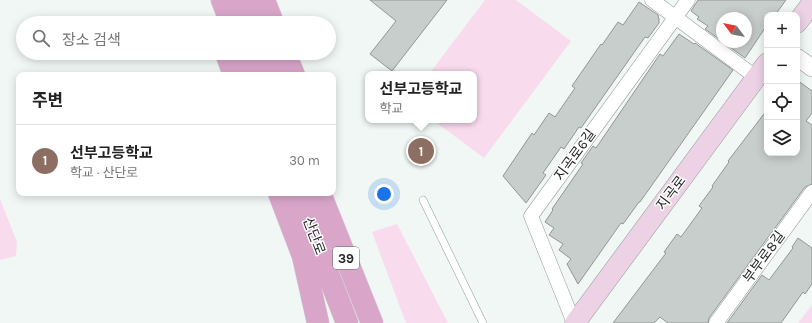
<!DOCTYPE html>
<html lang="ko">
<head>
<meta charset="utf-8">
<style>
	:root { --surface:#fff; --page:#f6f6f6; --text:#222; --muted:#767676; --line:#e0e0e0; --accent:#9c2680 }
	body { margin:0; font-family:Karla,"Noto Sans KR",sans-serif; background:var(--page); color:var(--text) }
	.controls { position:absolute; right:12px; top:12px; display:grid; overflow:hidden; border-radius:8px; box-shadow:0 2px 10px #0003 }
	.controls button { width:36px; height:36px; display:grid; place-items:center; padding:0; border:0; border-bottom:1px solid var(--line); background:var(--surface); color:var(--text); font:20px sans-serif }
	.compass { position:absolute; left:716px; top:12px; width:36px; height:36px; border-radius:50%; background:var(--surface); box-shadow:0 2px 10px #0003; rotate:302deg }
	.you { position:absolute; left:384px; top:194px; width:14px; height:14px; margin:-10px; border:3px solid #fff; border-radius:50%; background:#1a73e8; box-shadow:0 0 0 6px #1a73e833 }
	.badge { display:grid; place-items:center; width:26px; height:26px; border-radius:50%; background:var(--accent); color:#fff; font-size:13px; font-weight:700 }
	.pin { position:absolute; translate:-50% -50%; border:2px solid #fff; box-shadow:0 1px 4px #0006 }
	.popup { position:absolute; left:365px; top:71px; width:112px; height:52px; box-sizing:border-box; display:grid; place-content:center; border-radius:8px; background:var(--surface); filter:drop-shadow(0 1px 3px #0005); font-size:13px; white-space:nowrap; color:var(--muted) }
	.popup b { font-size:15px; color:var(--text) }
	.popup::after { content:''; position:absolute; left:50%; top:100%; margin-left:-8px; border:8px solid transparent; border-top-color:var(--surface) }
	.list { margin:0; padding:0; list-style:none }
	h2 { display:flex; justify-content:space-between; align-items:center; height:52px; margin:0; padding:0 16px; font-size:17px }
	h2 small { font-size:13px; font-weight:400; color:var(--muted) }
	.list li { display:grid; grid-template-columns:26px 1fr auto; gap:12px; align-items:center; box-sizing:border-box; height:72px; padding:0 16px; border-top:1px solid var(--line) }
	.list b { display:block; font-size:15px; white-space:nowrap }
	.list p { margin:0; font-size:13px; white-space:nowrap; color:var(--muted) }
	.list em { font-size:13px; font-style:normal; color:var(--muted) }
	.icon { flex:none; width:22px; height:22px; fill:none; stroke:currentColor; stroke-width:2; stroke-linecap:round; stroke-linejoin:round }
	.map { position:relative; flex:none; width:812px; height:323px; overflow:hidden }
	.search { position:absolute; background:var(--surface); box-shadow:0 2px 10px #0003; left:16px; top:16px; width:320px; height:44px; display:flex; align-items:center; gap:10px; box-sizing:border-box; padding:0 14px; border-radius:22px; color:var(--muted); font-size:15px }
	.panel { position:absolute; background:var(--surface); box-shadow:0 2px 10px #0003; left:16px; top:72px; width:320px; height:124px; border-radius:8px }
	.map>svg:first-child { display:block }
</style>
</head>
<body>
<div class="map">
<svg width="812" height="323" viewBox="0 0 812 323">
	<rect width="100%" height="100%" fill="#f0f7f4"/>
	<path fill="#f9dbee" d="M485 0H516L571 41 484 158 433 120H474V74H429Z
		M0 199 17 242 16 256 0 260Z
		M397 224 448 323H406L372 232Z
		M812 305V323H798Z"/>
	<path fill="#c7cecc" stroke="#909795" d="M370 0H447L392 71 370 54 396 21Z
		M698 0H786L775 15H767V25L745 58 723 42H746V18H722V41L705 29 708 26 697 19 699 17 691 11Z
		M639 2 658 15 659 19V23L648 38 645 37 581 128 579 127 564 149 561 147 543 173 546 175 526 203 503 176 532 133 534 135 549 113 555 117 575 88 572 86 601 44 602 45 618 22 623 25Z
		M679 34 694 44 695 43 733 70 640 202H639L623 224 621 223 578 284 567 264 571 259 559 250 563 244 549 235 554 228 545 222 553 210 552 209 583 164 581 163 593 146 596 148 660 54 663 56Z
		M797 80 812 91V113L806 121 812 125V184L805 187 709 318 708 323H668L660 317 654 323H613L666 253 664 252 677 234 681 237 702 208 699 206 713 187 712 186 729 162 728 161 767 110V153H797Z
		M798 238 812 248V284L805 294 803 292 781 323H727L762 275 769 280 793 248 792 247Z"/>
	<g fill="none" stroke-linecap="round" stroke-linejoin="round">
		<g stroke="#959c9a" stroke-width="8">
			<path id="service" d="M423 200 483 323"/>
		</g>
		<g stroke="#959c9a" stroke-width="15">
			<path id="minor" d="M652 0 757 78
				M574 323 531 216 688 0
				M716 323 812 192"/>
		</g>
		<g stroke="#959c9a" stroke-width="18">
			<path id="tertiary" d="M797 57 812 68"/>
		</g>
		<g stroke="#959c9a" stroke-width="21">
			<path id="secondary" d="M797 23 812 3
				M575 323 767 63"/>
		</g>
		<g stroke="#d3d4d4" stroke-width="23">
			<path id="primary" d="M222 0 231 23
				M244 0 253 23
				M264 0 273 23
				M226 53 234 75
				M242 53 251 75
				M265 53 274 75
				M285 53 294 75
				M279 193 303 256 318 323
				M297 193 347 323
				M320 193 372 323"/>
		</g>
		<use href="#service" stroke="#fff" stroke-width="7"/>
		<use href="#minor" stroke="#fff" stroke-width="14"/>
		<use href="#tertiary" stroke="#fff" stroke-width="17"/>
		<use href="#secondary" stroke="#ecd2e4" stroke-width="20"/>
		<use href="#primary" stroke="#d9a6ca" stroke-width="22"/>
	</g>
	<g text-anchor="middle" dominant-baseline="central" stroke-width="3" stroke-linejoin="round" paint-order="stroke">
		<rect fill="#fff" stroke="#666868" stroke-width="1" x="333" y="247" width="26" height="22" rx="3"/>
		<g font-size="13" font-weight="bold" fill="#252827">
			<text x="346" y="258">39</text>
		</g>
		<g font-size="14" fill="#252827" stroke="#fff">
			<text transform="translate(575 155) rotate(-54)">지곡로6길</text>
			<text transform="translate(671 193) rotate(-53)">지곡로</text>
			<text transform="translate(314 236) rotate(69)">산단로</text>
			<text transform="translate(764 257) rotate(-54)">부부로8길</text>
		</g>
	</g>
</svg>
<div class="controls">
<button>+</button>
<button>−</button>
<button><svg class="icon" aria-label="locate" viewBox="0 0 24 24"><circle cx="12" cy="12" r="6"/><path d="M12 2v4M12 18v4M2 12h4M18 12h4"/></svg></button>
<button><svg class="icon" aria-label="layers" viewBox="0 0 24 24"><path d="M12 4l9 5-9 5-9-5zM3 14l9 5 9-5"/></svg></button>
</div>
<svg class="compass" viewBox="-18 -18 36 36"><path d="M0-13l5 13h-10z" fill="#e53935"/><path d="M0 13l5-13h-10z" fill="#767676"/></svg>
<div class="you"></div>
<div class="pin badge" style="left:421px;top:151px;background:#8d6e63">1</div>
<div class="popup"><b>선부고등학교</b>학교</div>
<div class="search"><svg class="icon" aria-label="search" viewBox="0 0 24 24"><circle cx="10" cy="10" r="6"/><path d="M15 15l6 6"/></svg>장소 검색</div>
<section class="panel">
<h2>주변<small></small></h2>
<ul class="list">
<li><span class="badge" style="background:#8d6e63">1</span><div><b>선부고등학교</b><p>학교 · 산단로</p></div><em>30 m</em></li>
</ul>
</section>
</div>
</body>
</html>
